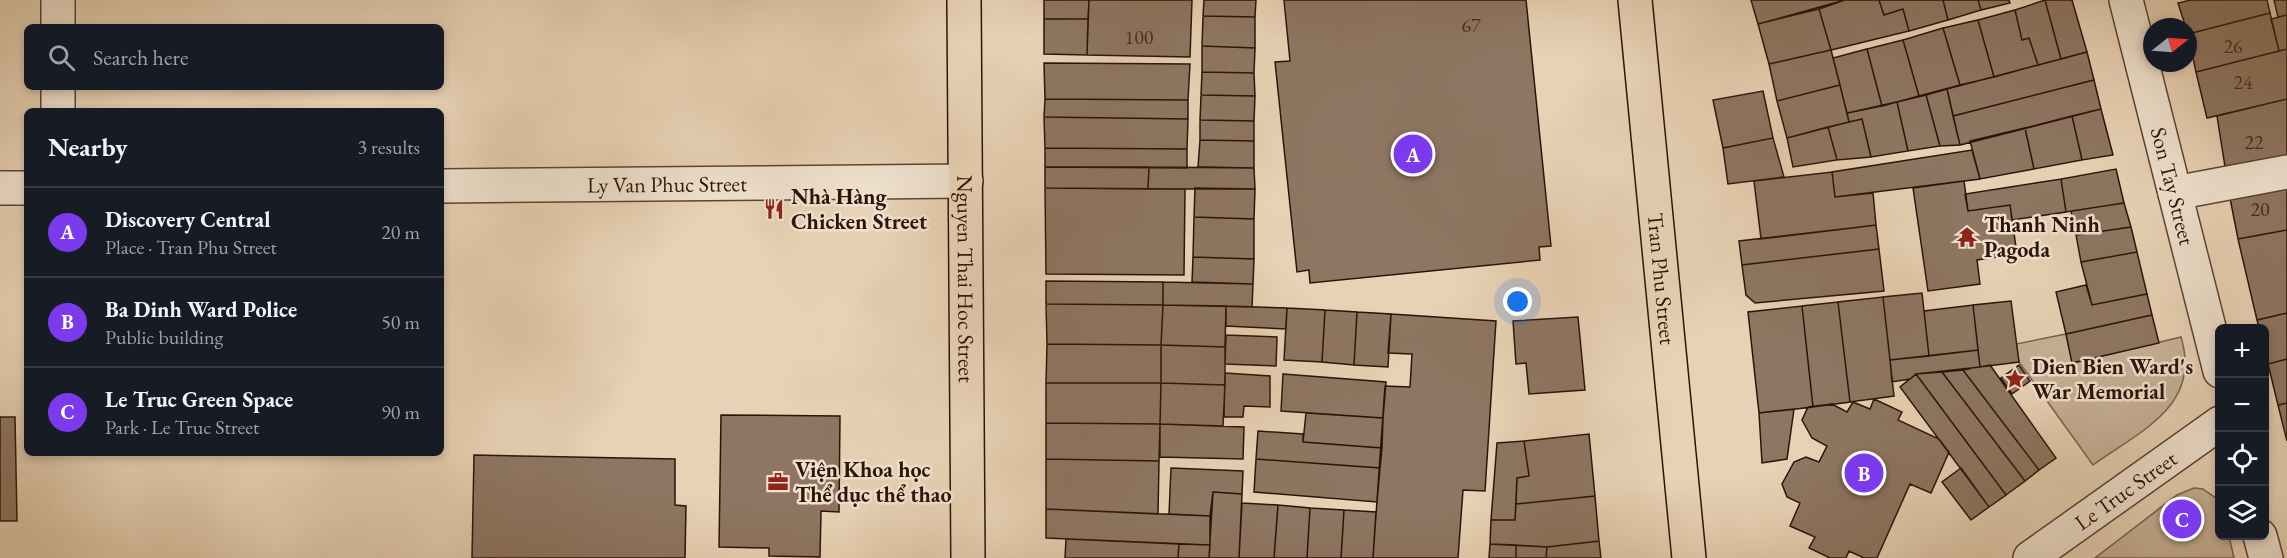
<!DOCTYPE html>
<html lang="en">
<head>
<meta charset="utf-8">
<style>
	:root { --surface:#171b24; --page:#242831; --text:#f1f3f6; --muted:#9ea1a6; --line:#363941; --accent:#7c3aed }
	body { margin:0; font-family:"EB Garamond",serif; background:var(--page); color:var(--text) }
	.controls { position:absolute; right:18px; bottom:18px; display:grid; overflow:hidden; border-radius:9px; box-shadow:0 3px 9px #0003 }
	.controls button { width:54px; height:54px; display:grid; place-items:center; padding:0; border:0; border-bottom:2px solid var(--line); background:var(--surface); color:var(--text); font:30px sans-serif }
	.compass { position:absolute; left:2143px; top:18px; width:54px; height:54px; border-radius:50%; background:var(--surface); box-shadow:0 3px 9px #0003; rotate:73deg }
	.you { position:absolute; left:1518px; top:302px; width:21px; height:21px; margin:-15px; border:4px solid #fff; border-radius:50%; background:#1a73e8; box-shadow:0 0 0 9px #1a73e833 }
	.badge { display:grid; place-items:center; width:39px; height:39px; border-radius:50%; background:var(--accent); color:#fff; font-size:20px; font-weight:700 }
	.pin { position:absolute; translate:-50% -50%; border:3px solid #fff; box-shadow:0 2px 6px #0006 }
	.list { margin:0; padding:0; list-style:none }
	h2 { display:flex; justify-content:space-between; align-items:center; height:78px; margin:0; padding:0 24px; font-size:26px }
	h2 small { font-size:20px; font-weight:400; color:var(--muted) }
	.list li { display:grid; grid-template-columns:39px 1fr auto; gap:18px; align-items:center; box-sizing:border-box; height:90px; padding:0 24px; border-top:2px solid var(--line) }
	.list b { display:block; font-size:22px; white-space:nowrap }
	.list p { margin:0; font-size:20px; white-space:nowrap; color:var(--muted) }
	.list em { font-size:20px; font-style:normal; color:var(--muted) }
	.icon { flex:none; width:33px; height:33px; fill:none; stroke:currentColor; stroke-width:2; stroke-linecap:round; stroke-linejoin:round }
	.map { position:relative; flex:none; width:2287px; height:558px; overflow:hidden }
	.search { position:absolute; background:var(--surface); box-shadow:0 3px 9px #0003; left:24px; top:24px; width:420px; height:66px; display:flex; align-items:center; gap:15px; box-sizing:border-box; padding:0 21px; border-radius:9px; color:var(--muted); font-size:22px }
	.panel { position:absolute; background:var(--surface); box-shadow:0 3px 9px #0003; left:24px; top:108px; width:420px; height:348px; border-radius:9px }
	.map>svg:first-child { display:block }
</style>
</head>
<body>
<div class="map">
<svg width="2287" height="558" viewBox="0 0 2287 558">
	<rect width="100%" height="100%" fill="#e8d2b5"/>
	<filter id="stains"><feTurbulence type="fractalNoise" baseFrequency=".00333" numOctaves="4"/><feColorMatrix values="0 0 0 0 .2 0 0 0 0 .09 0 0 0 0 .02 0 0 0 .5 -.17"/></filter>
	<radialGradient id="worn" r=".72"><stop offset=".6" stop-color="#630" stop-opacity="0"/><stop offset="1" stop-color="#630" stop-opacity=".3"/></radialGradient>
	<path fill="#c8b298" stroke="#7a6250" stroke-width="1.5" d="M2066 334 2073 363 2181 337C2202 406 2140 431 2093 465L2019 362 2016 344Z
		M2194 488 2203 489 2217 499 2220 536H2229L2234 558H2095L2177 495Z"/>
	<path fill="#8e7662" stroke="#2c1309" stroke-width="1.5" d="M1044 0H1089L1088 19H1044Z
		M1089 0H1192L1190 57 1087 55Z
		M1204 0H1256L1255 17 1203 16Z
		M1284 0H1526L1551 246 1539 247 1540 260 1310 283 1309 270 1297 272 1275 62 1290 61Z
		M1751 0H1845L1758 24Z
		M1845 0H1879L1884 15 1903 9 1909 31 1831 50 1819 9Z
		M1879 0H1943L1948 20 1909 31 1903 9 1884 15Z
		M1943 0H1978L1981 10 1948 20Z
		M1978 0H2009L2010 3 1981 10Z
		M2045 0H2072L2087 52 2061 59Z
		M2045 0 2061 59 2038 65 2029 38 2022 40 2015 10Z
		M2191 0H2267L2270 13 2188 34 2178 3Z
		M2274 0H2287V15L2278 17Z
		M1819 9 1831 50 1769 64 1758 24Z
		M2015 10 2022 40 2029 38 2038 65 1994 77 1978 20Z
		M2270 13 2279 51 2196 72 2188 34Z
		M2287 15V49L2279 51 2271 19Z
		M1203 16 1255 17V48L1202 46Z
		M1044 19H1088L1087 55 1044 54Z
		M1978 20 1994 77 1960 85 1943 28Z
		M1943 28 1960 85 1919 96 1903 40Z
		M1903 40 1919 96 1882 106 1867 49Z
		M1202 46 1255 48 1254 73 1202 72Z
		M1867 49 1882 106 1847 113 1833 58Z
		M2287 49V99L2207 118 2196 72Z
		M1831 50 1840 85 1777 101 1769 64Z
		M2087 52 2094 80 1953 116 1947 89Z
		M1044 63 1190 64 1188 100 1045 99Z
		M1202 72 1254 73 1255 96 1201 95Z
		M2094 80 2101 109 1960 145 1953 116Z
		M1840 85 1849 122 1787 138 1777 101Z
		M1947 89 1960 145 1940 146 1926 95Z
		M1763 91 1773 138 1723 148 1713 100Z
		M1201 95 1255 96 1254 121 1200 120Z
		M1926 95 1940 146 1908 151 1897 102Z
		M1045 99 1188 100V119L1044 117Z
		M2287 99V167L2227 179 2217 116Z
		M1897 102 1908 151 1871 157 1862 119 1849 122 1847 113Z
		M2101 109 2113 155 2082 160 2072 116Z
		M2072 116 2082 160 2034 169 2025 128Z
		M1044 117 1188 119 1187 149 1045 148Z
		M1862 119 1871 157 1837 160 1828 127Z
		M1200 120 1254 121V141L1200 140Z
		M1828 127 1837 160 1793 167 1787 138Z
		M2025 128 2034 169 1980 179 1970 141Z
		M1773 138 1784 177 1728 184 1723 148Z
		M1200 140 1254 141V168L1198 167Z
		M1045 148 1187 149V168L1045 167Z
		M1972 150 1980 179 1835 197 1832 172Z
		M1045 167H1149L1148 189 1045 188Z
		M1149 167 1254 168 1255 189H1148Z
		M2116 169 2124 203 2066 212 2061 179Z
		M1832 172 1835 197 1873 193 1876 225 1761 239 1754 181Z
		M2287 177V230L2238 239 2228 188Z
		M2061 179 2066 212 2012 220 2010 205 1968 211 1965 194Z
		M1964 181 1968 211 2010 205 2017 254 1977 260 1980 284 1928 291 1913 188Z
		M1045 188 1185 189 1184 275 1046 274Z
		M1195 188 1255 189 1254 219 1194 217Z
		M2124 203 2131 227 2076 235 2071 211Z
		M1194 217 1254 219V259L1193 257Z
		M1876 225 1879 249 1742 265 1739 241Z
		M2131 227 2137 252 2081 262 2076 235Z
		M2287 230V313L2257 320 2238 239Z
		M1879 249 1884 291 1755 303 1746 295 1742 265Z
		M2137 252 2147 294 2092 305 2081 262Z
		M1193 257 1254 259 1253 284 1192 282Z
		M1046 281 1163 282V305L1046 304Z
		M1163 282 1253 284 1252 307 1163 305Z
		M2086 285 2092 305 2147 294 2152 315 2066 334 2056 292Z
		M1922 293 1929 356 1890 360 1883 297Z
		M1883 297 1894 396 1850 402 1838 302Z
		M2011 301 2019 362 1980 367 1973 305Z
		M1838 302 1850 402 1813 407 1802 306Z
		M1046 304 1163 305 1161 345 1047 344Z
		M1163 305 1226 306 1225 347 1161 345Z
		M1973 305 1978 350 1929 356 1924 311Z
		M1226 306 1287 308 1286 329 1226 326Z
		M1802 306 1813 407 1759 413 1748 312Z
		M1287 308 1325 310 1322 362 1284 360Z
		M1325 310 1357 312 1354 365 1322 362Z
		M1357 312 1391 314 1388 367 1354 365Z
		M2287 313V359L2268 364 2264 349V328H2259L2257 320Z
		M1391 314 1496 321 1485 491 1463 490 1458 558H1373L1385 386 1410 387 1412 354 1388 353Z
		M2152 315 2159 343 2072 363 2066 334Z
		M1578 317 1585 390 1529 394 1526 363 1516 364 1513 321Z
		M1226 335 1277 337 1276 366 1225 364Z
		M1047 344 1161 345V383H1046Z
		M1161 345 1225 347V385L1161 383Z
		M1978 350 1980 367 1916 374 1910 379 1892 382 1890 360Z
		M2287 359V403L2278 405 2268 364Z
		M1990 365 2056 458 2039 470 1963 370Z
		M2019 365 2030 381 2012 394 2001 378Z
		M1963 370 2039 470 2025 481 1942 372Z
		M1942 372 2025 481 2006 495 1916 374Z
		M1225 373 1270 376V407L1244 406 1243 417H1224Z
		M1283 374 1386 382 1383 418 1281 411Z
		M1916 374 2006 495 1989 507 1900 387Z
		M1046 383H1161L1160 424 1046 423Z
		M1161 383 1225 385 1223 426 1160 424Z
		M1874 399 1902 412 1898 420 1939 439 1949 452 1931 493 1910 484 1877 558H1864L1849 551 1846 558H1830L1809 548 1815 537 1790 526 1800 503 1787 497 1782 484 1794 462 1806 457 1819 462 1827 446 1812 438 1802 420 1808 407 1832 404 1847 412 1853 402 1870 409Z
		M2287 403V441L2278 405Z
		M1794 409 1787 459 1762 463 1759 413Z
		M1306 413 1383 418 1382 448 1303 442Z
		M721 415 840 416 839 512 821 511 820 557 769 556V548L719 547Z
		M0 417H15L17 521H0Z
		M1046 423 1160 424 1159 461 1046 459Z
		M1160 424 1244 427 1243 459 1160 457Z
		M1258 431 1303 434V442L1382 448 1380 468 1256 459Z
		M1589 434 1595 496 1516 504 1517 478 1529 476 1524 441Z
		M1524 441 1529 476 1517 478 1515 520H1491L1497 443Z
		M474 455 675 459V505L686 506 685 558H472Z
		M1046 459 1159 461 1158 514 1046 509Z
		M1256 459 1380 468 1377 502 1254 492Z
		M1171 468 1243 471 1242 494 1213 492 1210 516 1169 514Z
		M1961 468 1989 507 1971 520 1942 482Z
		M1213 492 1242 494 1239 558H1209Z
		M1595 496 1599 541 1547 547 1490 544 1491 520H1515L1516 504Z
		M1242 503 1278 505 1274 558H1239Z
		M1278 505 1310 508 1307 558H1274Z
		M1310 508 1344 510 1341 558H1307Z
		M1046 509 1210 516V545L1046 538Z
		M1344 510 1376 512 1373 558H1341Z
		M1066 539 1179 544 1178 558H1065Z
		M1599 541 1601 558H1546L1547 547Z
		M1179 544 1210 545 1209 558H1178Z
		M1490 544 1516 545V558H1489Z
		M1516 545 1547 547 1546 558H1516Z"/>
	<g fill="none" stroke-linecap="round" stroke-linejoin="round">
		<g stroke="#5b4334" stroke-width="36">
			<g id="minor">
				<path d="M58 0V27"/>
				<path id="s1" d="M2126 0 2220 371"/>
				<path d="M58 87V111"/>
				<path id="s2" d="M441 186 966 181"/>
				<path d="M0 188H27"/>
				<path d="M2175 193 2287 172"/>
				<path d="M2260 536 2266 558"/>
				<path id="s3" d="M2030 558 2220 423"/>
			</g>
		</g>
		<g stroke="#2c1309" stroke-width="36">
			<g id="major">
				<path id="s4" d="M964 0 968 558"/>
				<path id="s5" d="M1635 0 1689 558"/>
			</g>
		</g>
		<use href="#minor" stroke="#f0e2cf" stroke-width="33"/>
		<use href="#major" stroke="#e8d2b5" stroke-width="33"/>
	</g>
	<defs>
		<g id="restaurant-bare" transform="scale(1.62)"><path d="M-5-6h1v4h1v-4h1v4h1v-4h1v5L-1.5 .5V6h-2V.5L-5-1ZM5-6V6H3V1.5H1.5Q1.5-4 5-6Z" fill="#8f2418" stroke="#f0e2cf" stroke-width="2.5" paint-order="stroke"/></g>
		<g id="temple-bare" transform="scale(1.62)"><path d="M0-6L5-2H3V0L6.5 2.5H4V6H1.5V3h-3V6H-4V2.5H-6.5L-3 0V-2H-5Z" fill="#8f2418" stroke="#f0e2cf" stroke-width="2.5" paint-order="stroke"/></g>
		<g id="sight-bare" transform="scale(1.62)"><path d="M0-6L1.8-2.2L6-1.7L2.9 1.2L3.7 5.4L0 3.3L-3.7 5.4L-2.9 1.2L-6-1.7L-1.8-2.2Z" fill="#8f2418" stroke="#f0e2cf" stroke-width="2.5" paint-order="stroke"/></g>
		<g id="office-bare" transform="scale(1.62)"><path d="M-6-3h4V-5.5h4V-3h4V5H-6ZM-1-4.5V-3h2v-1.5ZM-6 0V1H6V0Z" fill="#8f2418" stroke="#f0e2cf" stroke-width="2.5" paint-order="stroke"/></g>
	</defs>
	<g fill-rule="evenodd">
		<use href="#restaurant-bare" x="774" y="209"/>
		<use href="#temple-bare" x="1967" y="237"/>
		<use href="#sight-bare" x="2015" y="379"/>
		<use href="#office-bare" x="778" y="482"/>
	</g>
	<g text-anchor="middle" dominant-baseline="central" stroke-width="5" stroke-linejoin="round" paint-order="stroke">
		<g font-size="20" fill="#442c1f">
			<text x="1471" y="25">67</text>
			<text x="1139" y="37">100</text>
			<text x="2233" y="46">26</text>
			<text x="2243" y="82">24</text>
			<text x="2254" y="142">22</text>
			<text x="2260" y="209">20</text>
		</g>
		<g font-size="22" fill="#2c1309" stroke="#f0e2cf">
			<text stroke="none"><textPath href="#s2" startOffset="226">Ly Van Phuc Street</textPath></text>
			<text stroke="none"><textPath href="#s1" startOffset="192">Son Tay Street</textPath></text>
			<text stroke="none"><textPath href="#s4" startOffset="279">Nguyen Thai Hoc Street</textPath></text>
			<text stroke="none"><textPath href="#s5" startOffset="280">Tran Phu Street</textPath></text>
			<text stroke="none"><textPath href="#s3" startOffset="117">Le Truc Street</textPath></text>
		</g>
		<g font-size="22" font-weight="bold" fill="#2c1309" stroke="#f0e2cf" text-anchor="start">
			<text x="791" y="196">Nhà Hàng<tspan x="791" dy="25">Chicken Street</tspan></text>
			<text x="1984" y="224">Thanh Ninh<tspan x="1984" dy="25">Pagoda</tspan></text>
			<text x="2032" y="366">Dien Bien Ward's<tspan x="2032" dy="25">War Memorial</tspan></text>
			<text x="795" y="469">Viện Khoa học<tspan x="795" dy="25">Thể dục thể thao</tspan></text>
		</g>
	</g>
	<rect width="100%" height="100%" filter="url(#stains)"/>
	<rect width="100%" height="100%" fill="url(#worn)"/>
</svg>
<div class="controls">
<button>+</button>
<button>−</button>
<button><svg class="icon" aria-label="locate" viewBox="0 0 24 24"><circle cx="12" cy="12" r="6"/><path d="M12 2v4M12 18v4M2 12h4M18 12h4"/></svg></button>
<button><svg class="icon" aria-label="layers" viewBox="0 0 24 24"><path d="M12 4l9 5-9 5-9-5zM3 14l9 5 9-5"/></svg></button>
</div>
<svg class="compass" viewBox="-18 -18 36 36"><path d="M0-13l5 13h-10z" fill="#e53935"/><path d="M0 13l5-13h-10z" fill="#9ea1a6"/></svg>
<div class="you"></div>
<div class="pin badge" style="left:1413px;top:154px">A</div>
<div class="pin badge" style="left:1864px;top:473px">B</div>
<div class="pin badge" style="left:2182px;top:519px">C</div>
<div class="search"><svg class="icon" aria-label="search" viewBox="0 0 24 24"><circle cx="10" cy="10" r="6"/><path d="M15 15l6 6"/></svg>Search here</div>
<section class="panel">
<h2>Nearby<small>3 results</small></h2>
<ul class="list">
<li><span class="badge">A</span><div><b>Discovery Central</b><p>Place · Tran Phu Street</p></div><em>20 m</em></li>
<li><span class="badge">B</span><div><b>Ba Dinh Ward Police</b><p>Public building</p></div><em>50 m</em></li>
<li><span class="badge">C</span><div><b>Le Truc Green Space</b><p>Park · Le Truc Street</p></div><em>90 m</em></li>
</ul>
</section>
</div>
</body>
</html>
